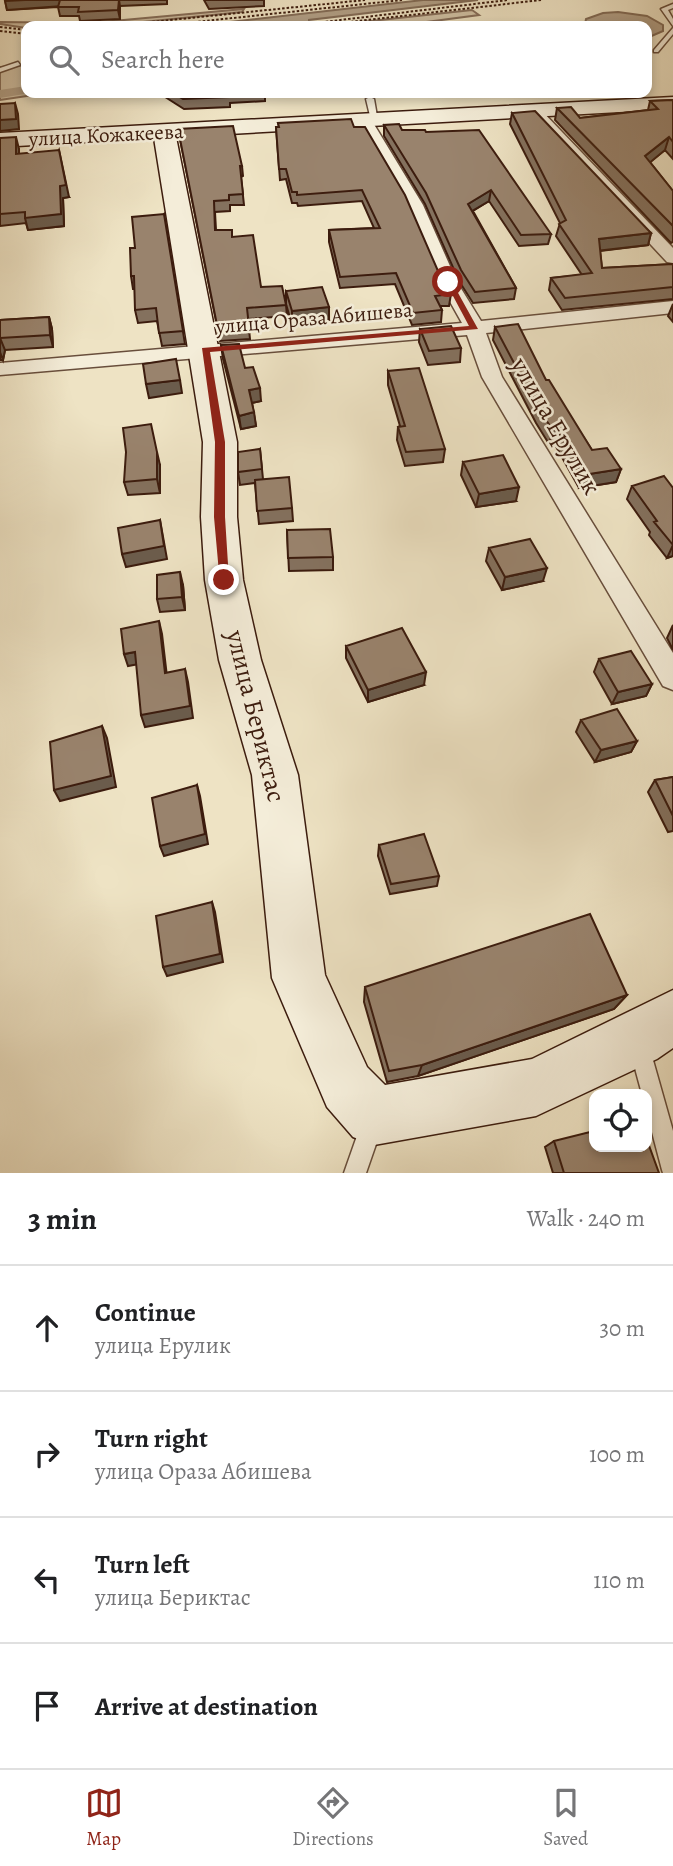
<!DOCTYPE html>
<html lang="en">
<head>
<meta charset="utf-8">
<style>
	:root { --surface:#fff; --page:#f6f6f6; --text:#202124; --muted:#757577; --line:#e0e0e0; --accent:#8f2418 }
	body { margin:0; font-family:Alegreya,serif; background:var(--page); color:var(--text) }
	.controls { position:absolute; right:21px; bottom:21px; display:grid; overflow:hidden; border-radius:14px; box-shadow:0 4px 10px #0003 }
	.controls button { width:63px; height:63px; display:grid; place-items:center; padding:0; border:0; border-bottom:2px solid var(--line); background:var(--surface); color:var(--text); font:35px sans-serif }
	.stop { position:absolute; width:21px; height:21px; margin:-16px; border:5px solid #8f2418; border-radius:50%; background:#fff }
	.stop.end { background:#8f2418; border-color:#fff; box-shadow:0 2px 7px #0008 }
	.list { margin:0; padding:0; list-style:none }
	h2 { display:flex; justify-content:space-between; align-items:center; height:91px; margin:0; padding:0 28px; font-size:30px }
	h2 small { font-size:23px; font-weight:400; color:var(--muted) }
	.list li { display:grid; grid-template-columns:46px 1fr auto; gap:21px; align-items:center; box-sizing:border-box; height:126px; padding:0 28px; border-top:2px solid var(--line) }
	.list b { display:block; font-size:26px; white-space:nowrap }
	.list p { margin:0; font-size:23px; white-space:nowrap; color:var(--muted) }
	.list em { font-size:23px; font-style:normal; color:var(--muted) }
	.icon { flex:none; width:38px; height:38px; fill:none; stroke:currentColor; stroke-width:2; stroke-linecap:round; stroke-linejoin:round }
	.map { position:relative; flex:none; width:673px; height:1173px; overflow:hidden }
	.search { position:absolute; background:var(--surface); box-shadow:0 4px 10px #0003; left:21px; right:21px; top:21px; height:77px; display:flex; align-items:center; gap:18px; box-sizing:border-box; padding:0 24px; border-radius:14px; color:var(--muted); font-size:26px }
	.sheet { height:595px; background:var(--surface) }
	nav { display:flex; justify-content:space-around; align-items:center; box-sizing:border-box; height:98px; border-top:2px solid var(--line); background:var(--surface); font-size:19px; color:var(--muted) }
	nav a { display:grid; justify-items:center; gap:4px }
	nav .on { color:var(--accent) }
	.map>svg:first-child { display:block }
</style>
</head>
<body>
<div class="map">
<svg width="673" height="1173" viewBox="0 0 673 1173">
	<rect width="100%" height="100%" fill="#eee3c4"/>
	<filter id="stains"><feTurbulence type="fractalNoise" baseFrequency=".00286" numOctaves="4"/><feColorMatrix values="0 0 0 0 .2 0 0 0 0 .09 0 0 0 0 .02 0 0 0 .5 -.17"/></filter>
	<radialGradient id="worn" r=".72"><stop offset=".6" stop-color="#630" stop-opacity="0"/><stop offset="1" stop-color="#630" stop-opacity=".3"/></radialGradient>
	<path fill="#d0c1a5" stroke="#866e5a" stroke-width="2" d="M244 9 242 12 103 26 26 28 0 24V22L91 23Z
		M472 10 479 15 396 26H325Z
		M26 65V93H47L0 100V67Z"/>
	<path fill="#b19f86" stroke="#826b56" stroke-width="2" d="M423 0H478L309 20V23L284 26H195Z
		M618 12 647 16 663 25V31L647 38V26L585 24 586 19 603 13Z"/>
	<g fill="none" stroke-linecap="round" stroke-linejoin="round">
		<path fill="#b19f86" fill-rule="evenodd" d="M26 86V93H31L0 98V90Z"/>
		<g stroke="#684e3c" stroke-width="3">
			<path id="lane" d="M673 4V8L668 10 673 19V26L661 9Z
				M673 28V34L658 52H654V50Z
				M18 62 20 65 0 72V68Z
				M370 97 374 99 378 122 371 120 366 99Z
				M639 1036 646 1039 649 1046 673 1131V1173H663L662 1170 647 1113V1094H642L629 1046 632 1039Z
				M372 1113 380 1116 383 1124 366 1173H344L364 1116Z"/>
		</g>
		<g stroke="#684e3c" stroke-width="3">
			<path id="street" d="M535 108 540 109 673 248V263L667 262 530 115 528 112Z
				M365 117 372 121 423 205 457 282 481 321 673 301V313L486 333 502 377 673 653V690L663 686 482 377 467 335 0 375V363L462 323 439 282 407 205 358 121Z"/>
		</g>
		<g stroke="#3c1c0e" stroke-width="3">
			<path id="secondary" d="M673 97V109L176 137 237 442V517L243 580 261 660 298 775 325 975 367 1067 385 1085 532 1059 673 990V1048L657 1059 536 1116 374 1145 353 1137 327 1107 272 978 252 775 219 660 205 580 201 517 203 442 154 138 0 147V133Z"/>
		</g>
		<path stroke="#3c1c0e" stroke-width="2" stroke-dasharray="2.5 2" stroke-linecap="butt" d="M112 26 365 0
			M158 26 402 0
			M290 26 508 0
			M315 26 541 0
			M0 27 26 30
			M0 31 26 34"/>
		<use href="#lane" fill="#f4edd9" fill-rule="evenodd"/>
		<use href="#street" fill="#f4edd9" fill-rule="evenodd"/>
		<use href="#secondary" fill="#f4edd9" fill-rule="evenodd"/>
	</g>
	<path fill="#84715e" stroke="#3c1c0e" stroke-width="2" d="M5 0H167V4L120 6V19L80 21 79 16H60L58 7 7 10Z
		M204 0H264V6L209 9Z
		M159 93H265V101L230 103V107L184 109Z
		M673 100V159L665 150 650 162 673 191V242L671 243 555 120 557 108 580 118 648 110 650 101Z
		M512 113 651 233 648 245 600 251 602 268 673 264V299L562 310 549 290 551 278 582 275 556 236 560 223 510 124Z
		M278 123 354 127 451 294 449 306H440L442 310 441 322 412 325 395 284 340 288 329 242V230L374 228 362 201 298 206 297 203H292L286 179 280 180 276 127H279Z
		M384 125 402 130 426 132 551 234 548 244 519 246 489 201 473 211 516 288 514 299 473 303 459 281 425 204 384 136Z
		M178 129 242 166 243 176 241 177 244 205H230V211L215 212 216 230 232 237 261 287 286 305 287 316 248 319 250 339 220 341Z
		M0 138 19 149V154L69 197 63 198 64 226 28 230 26 223 0 226Z
		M164 214 185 344 162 346 157 321 138 323 135 310V289H133L131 276 135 248Z
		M286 291 329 320 292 325 286 304Z
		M673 304V322L668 316Z
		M49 317 52 329 53 347 5 350 3 360H0V320Z
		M495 327 546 380 592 450 621 469 616 482 579 488 554 443 549 444 536 423 493 340Z
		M420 329 461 348 460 362 428 365 419 342Z
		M221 345 245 368 261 401 252 403 256 426 241 429 223 359Z
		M388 371 445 449 443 462 405 466 397 440 398 427 400 426 388 385Z
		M260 449 263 479 292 508 293 521 259 524 255 483 240 485 238 472Z
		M463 462 516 501 476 507 461 475Z
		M160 465V493L128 495 124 482Z
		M632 486 673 488V556L667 558 649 535 650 532 627 499Z
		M287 530 333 557V570L289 571Z
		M489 548 543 581 502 590 486 561Z
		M183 585 185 610 160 612 157 599Z
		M673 625V650L667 638Z
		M346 646 424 685 368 702 346 658Z
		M599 659 652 684 646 696 612 704 594 672Z
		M581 720 637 741 631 752 595 762 576 732Z
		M673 777V831L668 832 648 792 655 780Z
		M379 845 439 876 437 886 390 894 378 856Z
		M365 987 627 995 614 1009 418 1076 387 1082 364 1002Z
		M554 1141 659 1173H553L545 1147Z"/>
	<path fill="#6b5c4c" stroke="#3c1c0e" stroke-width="2" d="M25 0H62L63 6 7 10 5 1Z
		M119 0 120 6V19L118 10Z
		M15 103 18 114 19 129 0 131V120Z
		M16 137 19 149V165L16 154Z
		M669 137 665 150 642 169 645 156Z
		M59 150 69 197 63 198 64 226 28 230 25 218Z
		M491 190 489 201 467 214 468 204Z
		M651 233 648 245 596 251 599 239Z
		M329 307V320L292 325V311Z
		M49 317 52 329 53 347 50 335Z
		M0 338 5 350 3 360 0 352Z
		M180 380 182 393 149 398 146 384Z
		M260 388 261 401 251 403 249 390Z
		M254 412 256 426 241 429 239 416Z
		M553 430H557L554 443 549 444Z
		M157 452 160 465V493L157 479Z
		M621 469 616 482 579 488 583 475Z
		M519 487 516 501 476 507 479 494Z
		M160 520 167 559 126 567 122 554Z
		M673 545V556L667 558Z
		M547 568 543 581 502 590 505 577Z
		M180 572 183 585 185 610 182 597Z
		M159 621 162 634 168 685 165 673Z
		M135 652 139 664 128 666 124 654Z
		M185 669 188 682 193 718 145 727 141 715Z
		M426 672 424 685 368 702V690Z
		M652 684 646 696 612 704 618 692Z
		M102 726 107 738 116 787 60 801 54 790Z
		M637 741 631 752 595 762 601 750Z
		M197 785 200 796 208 844 164 856 160 846Z
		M212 902 215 912 223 962 167 976 163 967Z
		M627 995 614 1009 418 1076 422 1065Z"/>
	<path fill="#99836d" stroke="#3c1c0e" stroke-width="2" d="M60 0H119L118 10 78 12 79 7H58Z
		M173 93H228L229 97 183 99Z
		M673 100V142L669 137 645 156 673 191V226L557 108 571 107 580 118 658 109 650 101Z
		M15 103 16 119 0 120V104Z
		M535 111 651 233 599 239 602 268 673 264V287L565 298 551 278 592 273 559 224 566 220 512 113Z
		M351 119 354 127H365L405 195 438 271 451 294 435 296 442 310 413 313 396 273 340 277 329 230 380 228 362 190 297 195V192H292L286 169H279L276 127H279L278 123Z
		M399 124 402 130H425L426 132 479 130 551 234 521 235 491 190 468 204 516 288 475 292 461 270 426 193 384 125Z
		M233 126 242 166H240L243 194 229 195V200L214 201 215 230H232V237L253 235 261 287 282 286 286 305 247 308 249 327 218 330 178 129Z
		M16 137V154L59 150 66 185 60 186 61 214 25 218V212L0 214V138Z
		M164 214 183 331 159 333 156 308 135 310 134 276H131L130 248H135L132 217Z
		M322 287 329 307 292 311 286 291Z
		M49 317 50 335 0 338V340V320Z
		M518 324 546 380H549L592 450 607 448 621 469 583 475 557 430H553L539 410 495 327Z
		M451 326 461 348 429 351 420 329Z
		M239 344 245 368 253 367 260 388 249 390 254 412 239 416 221 345Z
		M176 359 180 380 146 384 143 364Z
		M419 368 445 449 406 452 398 427 405 426 388 371Z
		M151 424 157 452V479L124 482 126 452 123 428Z
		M260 449 262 469 238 472V452Z
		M503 455 519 487 479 494 463 462Z
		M664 476 673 488V545L654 522 657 521 632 486Z
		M289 477 292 508 257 511 255 480Z
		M160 520 164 546 122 554 118 528Z
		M330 529 333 557 288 558 287 530Z
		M530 539 547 568 505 577 489 548Z
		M180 572 182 597 157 599V575Z
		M159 621 165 673 185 669 190 706 141 715 135 652 124 654 121 629Z
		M402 628 426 672 368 690 346 646Z
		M631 651 652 684 618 692 599 659Z
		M617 709 637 741 601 750 581 720Z
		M102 726 111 776 54 790 50 742Z
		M673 777V816L655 780Z
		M197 785 205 834 160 846 152 798Z
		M424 834 439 876 391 884 379 845Z
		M212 902 220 954 163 967 156 916Z
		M590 914 627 995 422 1065 389 1071 365 987Z
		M594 1131V1147H647V1140L659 1173H564L554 1141Z"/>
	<path fill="#8f2418" d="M445 281 452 282 478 329 210 352 225 442V517L229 580 228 584H220L214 517 215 442 202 348 469 326Z"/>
	<g text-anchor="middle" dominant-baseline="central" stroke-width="5" stroke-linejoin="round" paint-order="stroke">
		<g font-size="21" fill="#3c1c0e" stroke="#f4edd9">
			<text transform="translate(106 135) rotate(-3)">улица Кожакеева</text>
			<text transform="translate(314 318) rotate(-5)">улица Ораза Абишева</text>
		</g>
		<g font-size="26" fill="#3c1c0e" stroke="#f4edd9">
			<text transform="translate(556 426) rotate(60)">улица Ерулик</text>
			<text transform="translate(256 716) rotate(76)">улица Бериктас</text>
		</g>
	</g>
	<rect width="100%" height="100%" filter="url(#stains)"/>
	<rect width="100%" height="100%" fill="url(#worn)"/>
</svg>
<div class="controls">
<button><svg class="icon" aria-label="locate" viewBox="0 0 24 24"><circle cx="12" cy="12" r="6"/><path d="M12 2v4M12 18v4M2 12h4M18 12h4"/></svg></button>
</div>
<div class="stop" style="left:448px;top:282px"></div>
<div class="stop end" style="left:224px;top:580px"></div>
<div class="search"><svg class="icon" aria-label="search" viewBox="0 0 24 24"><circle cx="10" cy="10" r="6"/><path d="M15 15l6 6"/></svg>Search here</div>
</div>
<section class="sheet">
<h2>3 min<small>Walk · 240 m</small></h2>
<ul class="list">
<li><svg class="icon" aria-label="ahead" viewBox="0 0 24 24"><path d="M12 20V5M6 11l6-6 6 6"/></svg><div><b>Continue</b><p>улица Ерулик</p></div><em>30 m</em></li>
<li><svg class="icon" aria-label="right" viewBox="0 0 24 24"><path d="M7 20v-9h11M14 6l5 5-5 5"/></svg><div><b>Turn right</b><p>улица Ораза Абишева</p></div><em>100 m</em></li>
<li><svg class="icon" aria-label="left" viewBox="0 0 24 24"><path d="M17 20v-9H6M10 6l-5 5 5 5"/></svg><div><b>Turn left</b><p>улица Бериктас</p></div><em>110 m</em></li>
<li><svg class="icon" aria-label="arrive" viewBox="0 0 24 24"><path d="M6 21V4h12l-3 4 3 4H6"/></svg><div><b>Arrive at destination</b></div></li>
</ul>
</section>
<nav>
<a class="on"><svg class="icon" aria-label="map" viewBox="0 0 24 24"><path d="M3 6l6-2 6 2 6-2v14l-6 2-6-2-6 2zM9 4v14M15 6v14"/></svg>Map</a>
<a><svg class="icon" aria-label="directions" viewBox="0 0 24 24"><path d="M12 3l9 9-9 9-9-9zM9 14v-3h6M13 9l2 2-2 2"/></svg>Directions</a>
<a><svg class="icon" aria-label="saved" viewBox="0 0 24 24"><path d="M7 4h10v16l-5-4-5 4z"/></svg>Saved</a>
</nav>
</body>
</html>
